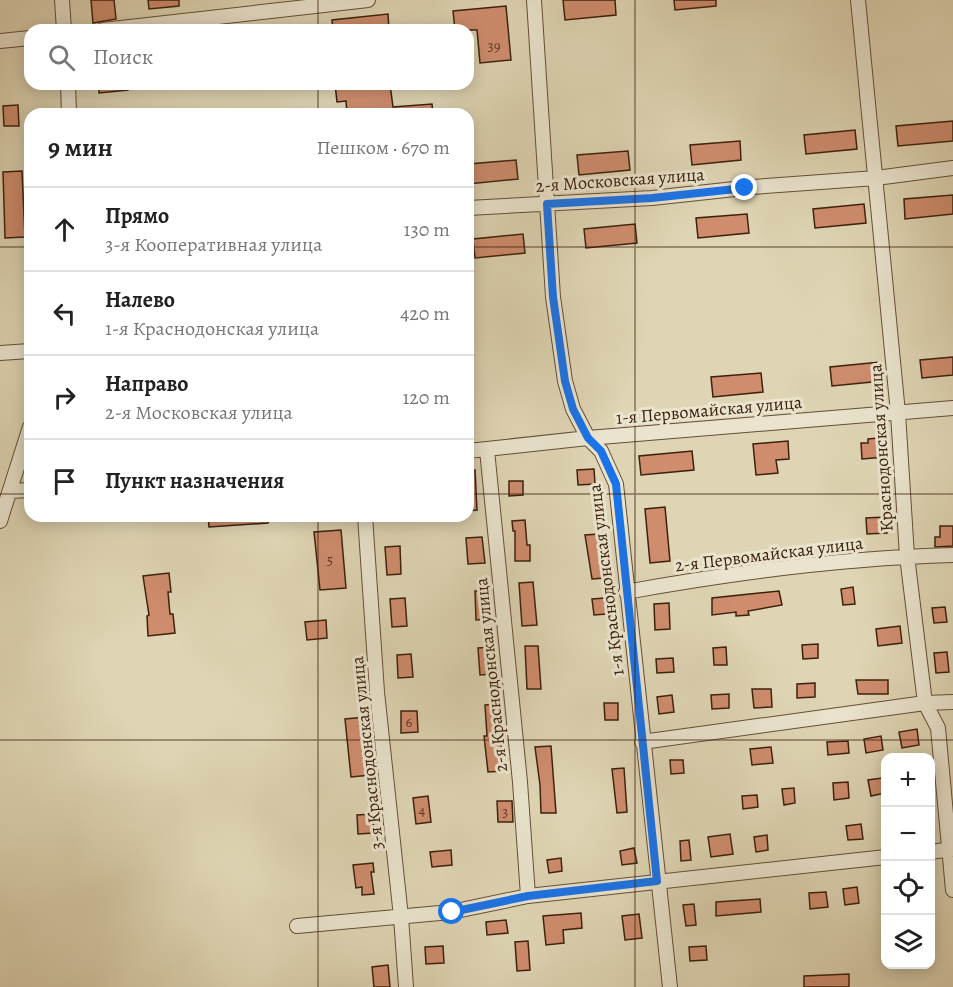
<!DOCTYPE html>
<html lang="ru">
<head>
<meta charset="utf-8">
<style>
	:root { --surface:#fff; --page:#f2f2f2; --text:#222; --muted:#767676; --line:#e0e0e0 }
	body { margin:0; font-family:Alegreya,serif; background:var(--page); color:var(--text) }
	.controls { position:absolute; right:18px; bottom:18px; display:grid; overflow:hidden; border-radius:12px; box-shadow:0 3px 15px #0003 }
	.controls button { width:54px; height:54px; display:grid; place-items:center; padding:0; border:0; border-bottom:2px solid var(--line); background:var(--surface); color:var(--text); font:30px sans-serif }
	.stop { position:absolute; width:18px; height:18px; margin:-14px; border:4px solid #1a73e8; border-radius:50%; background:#fff }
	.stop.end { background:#1a73e8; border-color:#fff; box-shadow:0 2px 6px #0008 }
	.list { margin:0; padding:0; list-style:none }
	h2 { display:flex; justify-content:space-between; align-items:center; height:78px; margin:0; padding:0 24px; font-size:26px }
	h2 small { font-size:20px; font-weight:400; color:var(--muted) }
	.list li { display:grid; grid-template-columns:39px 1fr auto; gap:18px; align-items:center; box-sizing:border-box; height:84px; padding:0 24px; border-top:2px solid var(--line) }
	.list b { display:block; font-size:22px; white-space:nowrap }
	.list p { margin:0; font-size:20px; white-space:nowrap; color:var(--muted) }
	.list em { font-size:20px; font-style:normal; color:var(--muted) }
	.icon { flex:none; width:33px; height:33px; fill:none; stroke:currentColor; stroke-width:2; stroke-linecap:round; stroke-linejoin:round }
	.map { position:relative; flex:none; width:953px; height:987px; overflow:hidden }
	.search { position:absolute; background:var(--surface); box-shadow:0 3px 15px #0003; left:24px; top:24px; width:450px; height:66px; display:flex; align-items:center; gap:15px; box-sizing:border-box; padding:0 21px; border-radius:18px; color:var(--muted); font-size:22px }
	.panel { position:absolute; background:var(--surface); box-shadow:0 3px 15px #0003; left:24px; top:108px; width:450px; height:414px; border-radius:18px }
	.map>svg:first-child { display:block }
</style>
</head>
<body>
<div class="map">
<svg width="953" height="987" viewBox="0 0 953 987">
	<rect width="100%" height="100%" fill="#dfd5b4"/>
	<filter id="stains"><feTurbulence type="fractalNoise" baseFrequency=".00333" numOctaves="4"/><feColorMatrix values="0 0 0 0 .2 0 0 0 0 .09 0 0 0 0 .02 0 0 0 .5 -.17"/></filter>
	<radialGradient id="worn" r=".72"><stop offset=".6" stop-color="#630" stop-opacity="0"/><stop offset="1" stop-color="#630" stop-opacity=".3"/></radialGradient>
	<path fill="#cf8d6e" stroke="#3c210c" stroke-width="1.5" d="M91 0H114L116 19 93 23Z
		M148 0H179V6L149 9Z
		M563 0H615L616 15 565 20Z
		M674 0H716V6L675 10Z
		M506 6 511 60 480 63 477 30H455L453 11Z
		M388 14 389 30H333L332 20Z
		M99 84H127L128 90 99 93Z
		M335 84H390L393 107 432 104 433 114H347L346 101 337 102Z
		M18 105 19 126H4L3 106Z
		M953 121V141L898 146 896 126Z
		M855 130 857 149 806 154 804 135Z
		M740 141 741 160 692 165 690 145Z
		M628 151 630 170 579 175 577 155Z
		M516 160 518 179 468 184V164Z
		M22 171 25 237 5 238 3 172Z
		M953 195V214L905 219 904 199Z
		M864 204 866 223 815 228 813 209Z
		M747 214 749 233 698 238 696 218Z
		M635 224 637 243 586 248 584 229Z
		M523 234 525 253 475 258 473 239Z
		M953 357V375L922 378 920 360Z
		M880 362 882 381 832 386 830 367Z
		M761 373 763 392 713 397 711 377Z
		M878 438V441H885L886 457 862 459 861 443H868V439Z
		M788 441 789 459 776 460 778 473 756 475 753 444Z
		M692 451 694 470 641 475 639 456Z
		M594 469 595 484 578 485 577 470Z
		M468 470H475L477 510 468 511Z
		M509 481H523V495L509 496Z
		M665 507 670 561 650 563 645 509Z
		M208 516H268V523L209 527Z
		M885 517 887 533 867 534 866 518Z
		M525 520 527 545H530V561H515V531H513L512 521Z
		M940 526H953V546L935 547V537H940Z
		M341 530 346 588 320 590 314 532Z
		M599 534 601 560H603L605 578 592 579 585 535Z
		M482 537 485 563 468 564 466 538Z
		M400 546 401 574 387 575 385 547Z
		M169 573 171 592H168L170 614H173L175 633 148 636 147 616 149 615 143 576Z
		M533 582 537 625 522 626 519 583Z
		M853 587 855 604 843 605 841 589Z
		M475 591H489V619L476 620Z
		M779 591 782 605 748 611 749 615 736 616V612L712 615V598Z
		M405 598 407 626 392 627 390 599Z
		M605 598 606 614 594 615 592 599Z
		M669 603 670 629 655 630 654 604Z
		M945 607 947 622 934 623 932 608Z
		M326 620 327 638 307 640 305 622Z
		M900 626 902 643 878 646 876 629Z
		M818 644V658L803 659 802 645Z
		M525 646H538L541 689H527Z
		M491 647 494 674 480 675 478 648Z
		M726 647 727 665H714L713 648Z
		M947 652 949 672 936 673 934 653Z
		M411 654 413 677 398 678 397 655Z
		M673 658 674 672 657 673 656 659Z
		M856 680H888V694H858Z
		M815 683V697L797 698V684Z
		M752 689H771L772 707 754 708Z
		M729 694V708L712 709 711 695Z
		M672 695 674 712 659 714 657 697Z
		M604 703H618V720H605Z
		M499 704 503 771 488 772 484 736H487L485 705Z
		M401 711H417L418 732 401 733Z
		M366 717 371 775 351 777 345 719Z
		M917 729 919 745 902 748 899 732Z
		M881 736 883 750 866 753 864 739Z
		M848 741 849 753 828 755 827 742Z
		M551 746 556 813H541L540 785 535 747Z
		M771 747 773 763 752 765 750 749Z
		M670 760H683L684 773 671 774Z
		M624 768 627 812 617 813 612 769Z
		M882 778 885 793 871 796 868 780Z
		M848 782 849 798 834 800 833 783Z
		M794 788 795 803 784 805 782 789Z
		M757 795 758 807 743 809 742 796Z
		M428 796 431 822 416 824 413 798Z
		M497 801H512L513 822H498Z
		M373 814 374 833 358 834 357 815Z
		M861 824 863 839 848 840 846 826Z
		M730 834 733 854 711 857 708 837Z
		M767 835 768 850 756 852 754 837Z
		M689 840 691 860 681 861 680 841Z
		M634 848 637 863 622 865 620 851Z
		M451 850 452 865 432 867 430 852Z
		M561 858 562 871 549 873 547 860Z
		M373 863 374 872H371L374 894 362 895V887L356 888 353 865Z
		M857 887 859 903 845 905 843 889Z
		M826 892 828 907 810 909 809 893Z
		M760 899 761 912 716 916V902Z
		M694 904 696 925 686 926 683 905Z
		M581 913 582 928 563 930 564 943 546 945 543 916Z
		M639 914 642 938 625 940 622 916Z
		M506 920 508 933 487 935 486 922Z
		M528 941 530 970 517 971 515 942Z
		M443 946 444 963 426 964 425 947Z
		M706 946 707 960 690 961 689 947Z
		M388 965 390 987H374L372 967Z
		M849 974V987H804V976Z"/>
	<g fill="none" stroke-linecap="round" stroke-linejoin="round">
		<g stroke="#654e36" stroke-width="16">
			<path id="minor" d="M62 0 64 30
				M534 0 553 297 565 381 573 409 588 438 601 451 616 484 670 987
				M858 0 898 413 907 556 925 703 938 728 953 890
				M103 30 368 0
				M0 41 30 38
				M68 84 69 114
				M468 208 652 198 753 187 876 178 953 168
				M0 353 30 351
				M487 450 520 782 528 896
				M468 451 588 438 953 408
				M10 491 30 490
				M365 516 377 692 401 917 406 987
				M0 521 30 427
				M626 592C736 572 842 558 953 555
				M642 742 925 703 953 702
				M930 852 953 849
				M297 926 451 912 528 896 886 857"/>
		</g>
		<use href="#minor" stroke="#eae4ce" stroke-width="14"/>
	</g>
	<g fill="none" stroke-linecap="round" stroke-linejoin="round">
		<path stroke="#1a73e8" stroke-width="8" d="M452 912 528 896 657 881 616 484 601 451 588 438 573 409 565 381 553 297 547 204 652 198 745 188"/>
	</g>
	<path fill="none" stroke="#3c210c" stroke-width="1.5" stroke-opacity="0.55" d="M318 0V30M635 0V987M318 84V114M0 247H30M468 247H953M0 494H30M468 494H953M318 516V987M0 740H953"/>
	<g text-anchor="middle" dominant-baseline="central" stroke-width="6" stroke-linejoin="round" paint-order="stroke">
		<g font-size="15" fill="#613c24">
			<text x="494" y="46">39</text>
			<text x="330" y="560">5</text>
			<text x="409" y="722">6</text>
			<text x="422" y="810">4</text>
			<text x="505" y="812">3</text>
		</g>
		<g font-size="18" fill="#3c210c" stroke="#eae4ce">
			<text transform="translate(620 180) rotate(-4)">2-я Московская улица</text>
			<text transform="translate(709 410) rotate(-5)">1-я Первомайская улица</text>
			<text transform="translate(881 448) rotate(-94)">Краснодонская улица</text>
			<text transform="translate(769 554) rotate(-7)">2-я Первомайская улица</text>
			<text transform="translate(606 580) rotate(-97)">1-я Краснодонская улица</text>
			<text transform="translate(491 675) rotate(-96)">2-я Краснодонская улица</text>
			<text transform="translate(367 753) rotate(-96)">3-я Краснодонская улица</text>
		</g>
	</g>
	<rect width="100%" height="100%" filter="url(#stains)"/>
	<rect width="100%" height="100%" fill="url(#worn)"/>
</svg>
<div class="controls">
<button>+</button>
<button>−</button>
<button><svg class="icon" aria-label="locate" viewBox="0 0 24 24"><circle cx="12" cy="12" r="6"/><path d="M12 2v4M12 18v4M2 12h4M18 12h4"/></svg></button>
<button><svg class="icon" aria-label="layers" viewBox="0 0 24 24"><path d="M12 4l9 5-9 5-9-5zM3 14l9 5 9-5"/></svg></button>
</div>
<div class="stop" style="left:452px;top:912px"></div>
<div class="stop end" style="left:745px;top:188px"></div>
<div class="search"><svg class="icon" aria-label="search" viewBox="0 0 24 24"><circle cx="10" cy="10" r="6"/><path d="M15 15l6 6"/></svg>Поиск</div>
<section class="panel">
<h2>9 мин<small>Пешком · 670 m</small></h2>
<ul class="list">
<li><svg class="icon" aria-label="ahead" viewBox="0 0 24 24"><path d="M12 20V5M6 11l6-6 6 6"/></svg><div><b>Прямо</b><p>3-я Кооперативная улица</p></div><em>130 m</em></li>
<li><svg class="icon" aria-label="left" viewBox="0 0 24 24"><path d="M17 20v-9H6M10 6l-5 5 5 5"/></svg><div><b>Налево</b><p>1-я Краснодонская улица</p></div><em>420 m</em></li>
<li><svg class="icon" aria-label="right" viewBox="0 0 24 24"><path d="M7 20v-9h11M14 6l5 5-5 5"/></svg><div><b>Направо</b><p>2-я Московская улица</p></div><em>120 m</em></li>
<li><svg class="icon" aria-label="arrive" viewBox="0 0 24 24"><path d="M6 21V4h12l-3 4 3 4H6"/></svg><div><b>Пункт назначения</b></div></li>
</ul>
</section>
</div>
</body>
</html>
